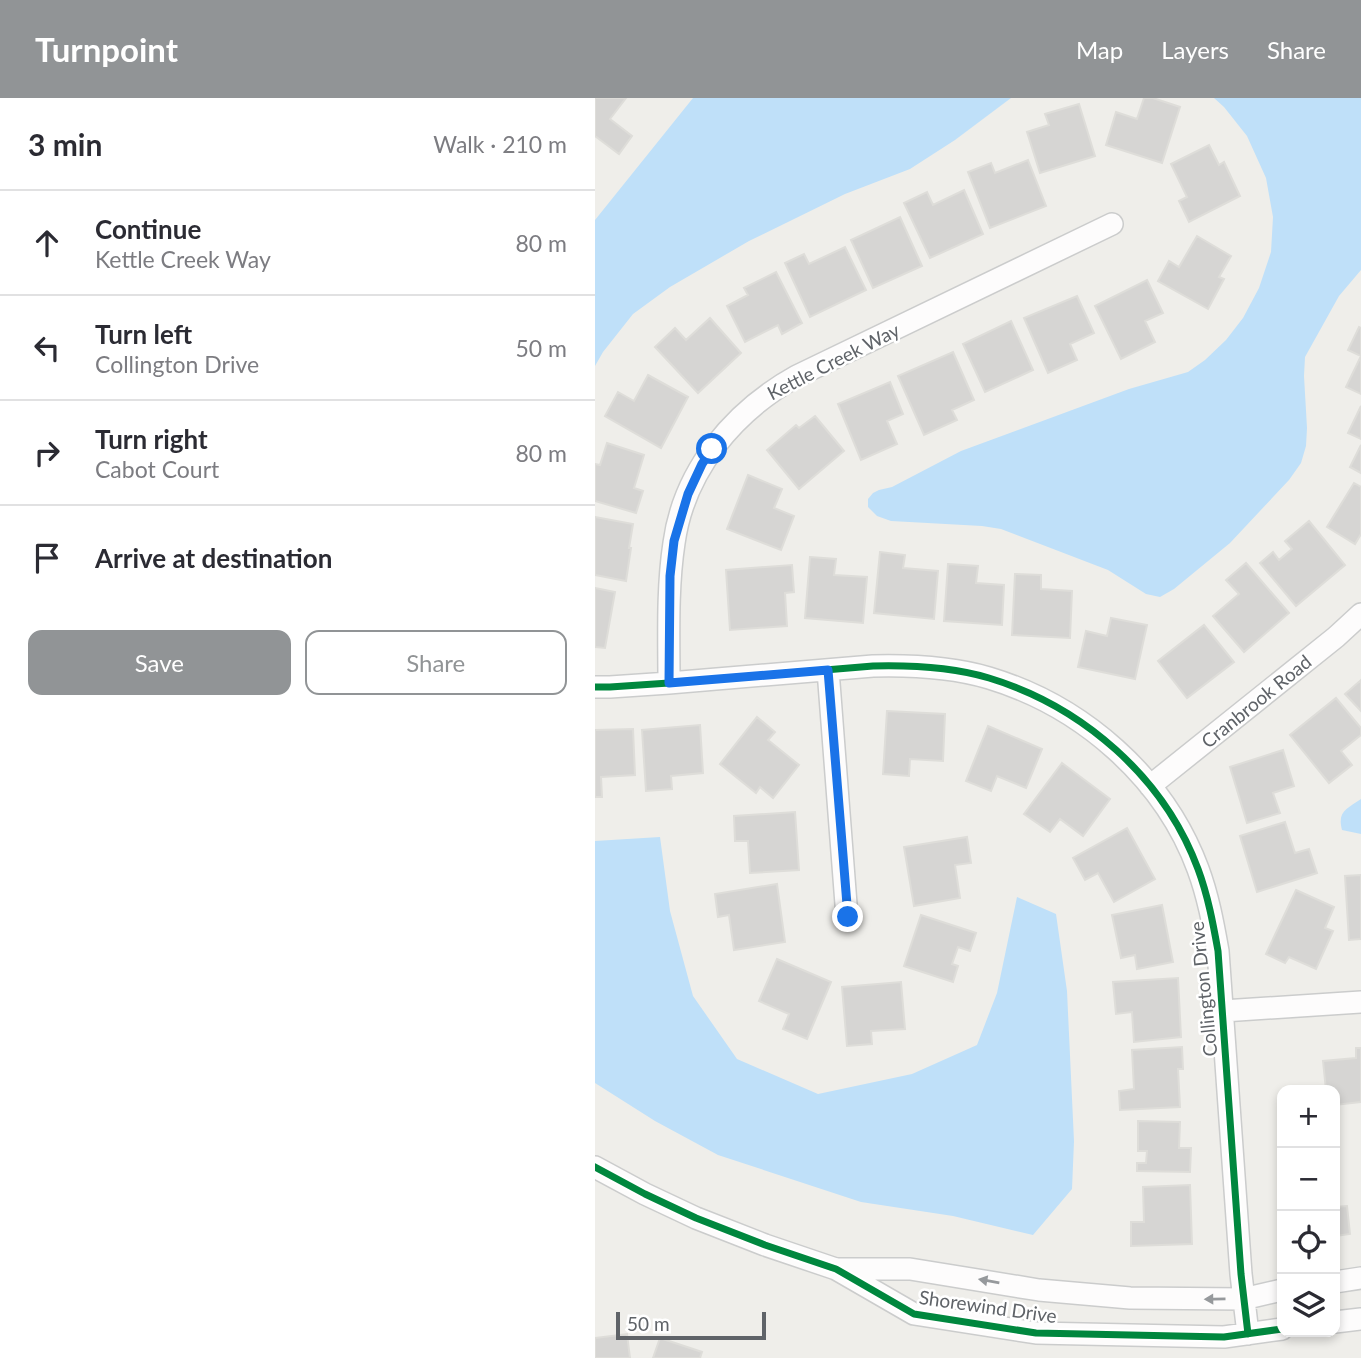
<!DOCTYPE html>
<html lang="en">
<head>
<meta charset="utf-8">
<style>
	:root { --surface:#fff; --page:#f2f2f3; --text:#2b2b33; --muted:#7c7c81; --line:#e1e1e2; --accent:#919496 }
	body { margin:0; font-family:Lato,sans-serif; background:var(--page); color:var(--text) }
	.controls { position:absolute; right:21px; bottom:21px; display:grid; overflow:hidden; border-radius:14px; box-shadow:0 4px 10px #0003 }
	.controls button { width:63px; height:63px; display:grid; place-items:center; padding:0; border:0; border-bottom:2px solid var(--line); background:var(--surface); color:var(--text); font:35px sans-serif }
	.scale { position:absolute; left:21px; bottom:18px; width:150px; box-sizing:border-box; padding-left:7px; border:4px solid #5f6368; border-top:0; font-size:19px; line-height:24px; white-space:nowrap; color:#5f6368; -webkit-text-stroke:5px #fff; paint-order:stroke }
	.stop { position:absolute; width:21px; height:21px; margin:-16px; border:5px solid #1a73e8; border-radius:50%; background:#fff }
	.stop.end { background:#1a73e8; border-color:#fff; box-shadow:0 2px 7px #0008 }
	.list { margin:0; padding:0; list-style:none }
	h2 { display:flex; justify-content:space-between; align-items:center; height:91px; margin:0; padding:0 28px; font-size:30px }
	h2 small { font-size:23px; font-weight:400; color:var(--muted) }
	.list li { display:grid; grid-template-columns:46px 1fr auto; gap:21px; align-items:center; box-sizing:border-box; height:105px; padding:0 28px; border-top:2px solid var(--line) }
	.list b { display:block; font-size:26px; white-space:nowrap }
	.list p { margin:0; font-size:23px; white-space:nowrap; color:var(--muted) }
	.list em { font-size:23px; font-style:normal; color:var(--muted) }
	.actions { display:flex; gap:14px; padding:21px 28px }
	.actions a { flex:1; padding:16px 0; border:2px solid var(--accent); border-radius:14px; text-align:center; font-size:24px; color:var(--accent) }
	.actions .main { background:var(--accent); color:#fff }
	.icon { flex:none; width:38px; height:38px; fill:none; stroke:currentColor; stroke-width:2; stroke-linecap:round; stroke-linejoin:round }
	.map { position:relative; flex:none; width:766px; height:1260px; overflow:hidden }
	header { display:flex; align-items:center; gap:42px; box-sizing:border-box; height:98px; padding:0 35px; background:var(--accent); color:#fff }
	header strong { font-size:33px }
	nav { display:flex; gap:38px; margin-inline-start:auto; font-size:24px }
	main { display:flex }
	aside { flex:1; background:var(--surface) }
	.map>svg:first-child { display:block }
</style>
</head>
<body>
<header>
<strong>Turnpoint</strong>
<nav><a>Map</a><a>Layers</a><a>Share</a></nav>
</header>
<main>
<aside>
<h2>3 min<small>Walk · 210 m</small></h2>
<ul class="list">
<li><svg class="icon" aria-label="ahead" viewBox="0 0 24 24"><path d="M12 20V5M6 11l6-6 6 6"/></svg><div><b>Continue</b><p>Kettle Creek Way</p></div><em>80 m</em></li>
<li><svg class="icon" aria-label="left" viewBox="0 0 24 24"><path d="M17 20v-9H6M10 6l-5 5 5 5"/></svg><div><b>Turn left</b><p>Collington Drive</p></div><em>50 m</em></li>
<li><svg class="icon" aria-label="right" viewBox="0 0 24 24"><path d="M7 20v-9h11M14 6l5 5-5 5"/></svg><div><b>Turn right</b><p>Cabot Court</p></div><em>80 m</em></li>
<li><svg class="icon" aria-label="arrive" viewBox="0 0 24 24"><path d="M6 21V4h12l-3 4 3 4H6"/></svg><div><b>Arrive at destination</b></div></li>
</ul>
<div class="actions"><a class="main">Save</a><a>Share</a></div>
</aside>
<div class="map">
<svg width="766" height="1260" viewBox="0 0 766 1260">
	<rect width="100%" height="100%" fill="#efeeea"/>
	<path fill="#bfe0f9" d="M98 0H416L360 42 315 71 250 96 154 143 75 189 38 216 8 254 0 268V122Z
		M619 0H766V172L744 198 710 259 709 278 712 330 711 348 706 365 694 382 635 445 579 491 565 499 551 496 513 472 406 431 387 428 296 423 282 418 273 409V401L278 395 284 392 297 389 366 353 534 291 593 274 610 262 631 242 648 220 664 190 676 154 678 119 671 80 652 38 629 9Z
		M766 701V736L747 732C742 713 752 711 766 701Z
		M65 739 75 813 98 898 142 961 223 996 317 976 382 947 402 895 422 799 461 816 472 893 479 1043 477 1091 438 1137 358 1118 266 1104 123 1057 60 1023 0 985V743Z"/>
	<path fill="#d6d5d3" stroke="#deddd9" stroke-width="2" d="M0 0H31L15 21 37 38 24 56 0 38Z
		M549 0H558L585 9 567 65 511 47 521 14 542 21Z
		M484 6 500 58 445 75 432 34 454 27 450 16Z
		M614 47 624 67 629 64 645 98 594 124 584 103 592 99 576 66Z
		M433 62 451 108 395 130 373 74 396 65 400 75Z
		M369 92 388 136 335 160 309 105 332 94 338 107Z
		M305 119 327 168 278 190 256 142Z
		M602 138 636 158 624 179 629 181 613 211 563 183 574 163 584 169Z
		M250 149 271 192 215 219 190 165 209 156 214 166Z
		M181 174 207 225 187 236 183 227 150 244 132 208 153 197 149 190Z
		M552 182 568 215 550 223 560 244 526 261 500 208Z
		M482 198 499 235 475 246 482 262 453 275 429 220Z
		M115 220 146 255 103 295 60 249 80 230 91 242Z
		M416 223 438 272 390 294 368 246Z
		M764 229 766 230V296L751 289 766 258 753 252Z
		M358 254 379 302 357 312 362 322 329 337 303 278Z
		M53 277 93 299 66 350 10 318 23 294 39 303Z
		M295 284 308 316 292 323 302 346 266 362 243 306Z
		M766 308V341L753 335Z
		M220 318 249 353 204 391 172 352 201 327 204 330Z
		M12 345 49 357 39 390 48 393 41 415 0 403V366L5 367Z
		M766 347V375L755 369Z
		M153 377 187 391 179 410 199 418 186 452 132 431Z
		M759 385 766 389V436L760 446 732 429Z
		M0 419 38 426 34 450H36L31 483 0 477Z
		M714 423 750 467 701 508 665 465 678 454 684 462 697 451 690 443Z
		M285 454 310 457 308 470 343 473 339 521 279 515Z
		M215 459 241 461 239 477 272 479 268 525 210 520Z
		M651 465 694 515 649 554 618 518 644 496 631 482Z
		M353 466 383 468 381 485 409 487 407 527 349 523Z
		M197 467 199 494 190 495 192 528 135 532 131 472Z
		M420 476 446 477V491L477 493 475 540 417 537Z
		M0 490 20 494 10 550 0 549Z
		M516 520 552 527 540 581 483 569 491 533 512 538Z
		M609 527 639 564 592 600 563 563Z
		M766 582V613L750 596Z
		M741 600 766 630V637L746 653 757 667 734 685 695 637Z
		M292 613 350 616 348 663 315 661 314 678 288 676Z
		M162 619 180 634 173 642 204 667 178 700 165 689 161 695 125 666Z
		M105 627 108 675 76 678 77 691 51 693 47 632Z
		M393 628 447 651 431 690 402 678 396 693 371 683Z
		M38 631 40 677 6 679 7 699H0V632Z
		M688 652 699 688 678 695 685 715 652 725 635 669Z
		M467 665 515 701 488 738 465 721 455 734 429 716Z
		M200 714 204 772 155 775 153 743H140L139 718Z
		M690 724 700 755 714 751 722 775 662 794 645 738Z
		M532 730 560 781 519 804 503 775 490 782 478 760Z
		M372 739 376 765 360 767 365 800 319 808 309 749Z
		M766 777V841L754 842 750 778Z
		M182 786 190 844 139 852 134 817 123 819 120 796Z
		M701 792 739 809 730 830 738 833 721 871 694 859 690 865 671 856Z
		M567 807 578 864 542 871 540 857 526 860 517 817Z
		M326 817 381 835 375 853 363 849 357 866 363 868 358 884 309 868Z
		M182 861 236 884 212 941 188 931 194 916 164 903Z
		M583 880 586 939 539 944 537 914 521 916 518 884Z
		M306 884 310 931 276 933 277 946 252 948 247 889Z
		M587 949 588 971H583L585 1009 525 1012 524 993 539 991 537 952Z
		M761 950H766V1004L740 1007V992H731L728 963 761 960Z
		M543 1023 585 1024 584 1050H596L595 1074 542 1073V1065H551L552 1053H543Z
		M595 1087 597 1146 536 1148V1124H549L548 1089Z
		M752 1108 755 1136 740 1138V1109Z
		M32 1236 35 1260H0V1240Z
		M65 1240 107 1254 105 1260H58Z"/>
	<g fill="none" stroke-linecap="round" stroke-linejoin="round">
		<g stroke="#cbcccc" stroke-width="24">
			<path id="street" d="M233 572 252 819
				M74 585C74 539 72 491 79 445 89 372 139 313 202 278L517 126
				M0 589H15L74 585 278 568C317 567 357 569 394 580 487 608 569 679 603 771 613 798 618 825 623 853L646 1176 653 1236
				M555 688 741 539 766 516
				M628 913 766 904
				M0 1069 50 1096 101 1120 170 1147 241 1171 319 1216 441 1235 629 1239 687 1231
				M243 1171H315L444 1192 535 1200 648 1201 687 1192
				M740 1184 766 1180
				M740 1224 766 1221"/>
		</g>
		<use href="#street" stroke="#fdfcfc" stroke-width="21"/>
		<g stroke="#fff" stroke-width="11">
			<path id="cycleway" d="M0 589H15L74 585 278 568C317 567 357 569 394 580 487 608 569 679 603 771 613 798 618 825 623 853L646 1176 653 1236
				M0 1069 50 1096 101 1120 170 1147 241 1171 319 1216 441 1235 629 1239 687 1231"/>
		</g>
		<use href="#cycleway" stroke="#00873e" stroke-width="7"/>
	</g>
	<defs><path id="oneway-solid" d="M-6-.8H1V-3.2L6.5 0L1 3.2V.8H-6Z" transform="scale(1.75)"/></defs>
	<g fill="#96999c">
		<use href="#oneway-solid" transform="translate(394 1183) rotate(-170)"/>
		<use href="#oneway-solid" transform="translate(620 1201) rotate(179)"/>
	</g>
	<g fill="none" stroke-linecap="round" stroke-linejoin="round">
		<path stroke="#1a73e8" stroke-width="9" d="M117 351 107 366 93 396 79 443 75 478 74 585 233 572 253 819"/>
	</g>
	<g text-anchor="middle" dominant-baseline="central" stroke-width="5" stroke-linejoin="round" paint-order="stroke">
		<g font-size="19" fill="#5f6368" stroke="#fff">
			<text transform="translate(238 263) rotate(-27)">Kettle Creek Way</text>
			<text transform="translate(661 603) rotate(-39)">Cranbrook Road</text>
			<text transform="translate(608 891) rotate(-96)">Collington Drive</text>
			<text transform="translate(393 1208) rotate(8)">Shorewind Drive</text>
		</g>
	</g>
</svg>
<div class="controls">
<button>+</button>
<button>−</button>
<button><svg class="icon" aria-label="locate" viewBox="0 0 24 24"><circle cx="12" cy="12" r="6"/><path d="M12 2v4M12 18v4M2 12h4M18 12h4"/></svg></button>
<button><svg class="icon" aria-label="layers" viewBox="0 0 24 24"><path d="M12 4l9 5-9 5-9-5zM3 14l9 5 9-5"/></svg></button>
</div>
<div class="scale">50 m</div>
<div class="stop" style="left:117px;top:351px"></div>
<div class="stop end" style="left:253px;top:819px"></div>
</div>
</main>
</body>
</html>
